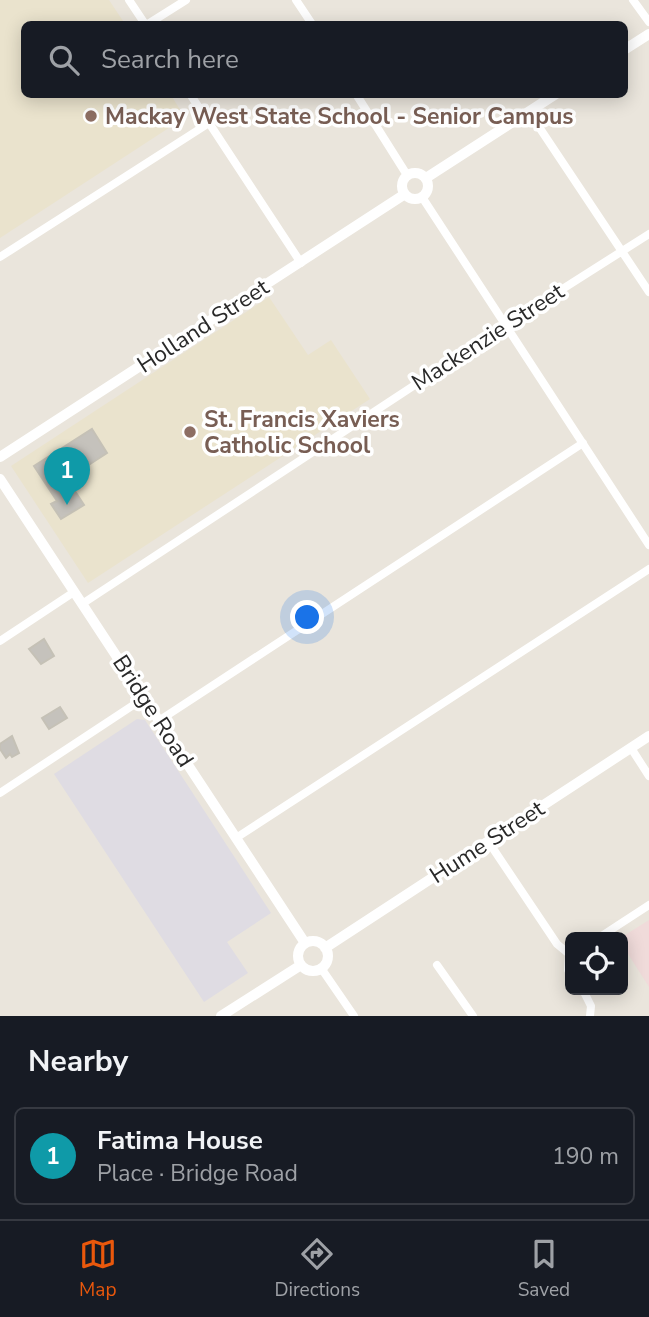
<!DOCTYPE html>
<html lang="en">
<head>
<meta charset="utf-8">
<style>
	:root { --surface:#171b24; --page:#20242c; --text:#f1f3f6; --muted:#9ea1a6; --line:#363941; --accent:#ea580c }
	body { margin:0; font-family:"Nunito Sans",sans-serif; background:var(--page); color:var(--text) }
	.controls { position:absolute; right:21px; bottom:21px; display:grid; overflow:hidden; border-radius:10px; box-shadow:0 4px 18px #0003 }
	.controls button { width:63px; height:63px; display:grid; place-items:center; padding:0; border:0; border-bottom:2px solid var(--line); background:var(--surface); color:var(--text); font:35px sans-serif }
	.you { position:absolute; left:308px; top:618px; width:24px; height:24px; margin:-18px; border:5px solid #fff; border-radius:50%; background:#1a73e8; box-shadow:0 0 0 10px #1a73e833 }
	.badge { display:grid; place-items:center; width:46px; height:46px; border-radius:50%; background:var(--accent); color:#fff; font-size:23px; font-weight:700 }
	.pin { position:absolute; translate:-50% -58px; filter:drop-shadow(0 2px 4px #0008) }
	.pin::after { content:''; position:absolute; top:37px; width:24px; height:21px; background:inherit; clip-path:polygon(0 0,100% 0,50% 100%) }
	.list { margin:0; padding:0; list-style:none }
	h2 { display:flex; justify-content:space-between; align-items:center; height:91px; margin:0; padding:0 28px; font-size:30px }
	h2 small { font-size:23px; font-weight:400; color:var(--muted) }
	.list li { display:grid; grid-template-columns:46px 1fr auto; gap:21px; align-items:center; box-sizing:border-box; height:98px; margin:0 14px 14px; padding:0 14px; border:2px solid var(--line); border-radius:10px }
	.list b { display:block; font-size:26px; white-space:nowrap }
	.list p { margin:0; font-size:23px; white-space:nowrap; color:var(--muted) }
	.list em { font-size:23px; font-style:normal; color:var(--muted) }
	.icon { flex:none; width:38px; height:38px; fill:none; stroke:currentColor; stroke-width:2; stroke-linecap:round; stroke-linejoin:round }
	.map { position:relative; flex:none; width:649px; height:1016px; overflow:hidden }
	.search { position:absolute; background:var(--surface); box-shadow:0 4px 18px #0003; left:21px; right:21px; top:21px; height:77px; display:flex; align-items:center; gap:18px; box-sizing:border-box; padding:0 24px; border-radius:10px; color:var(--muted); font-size:26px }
	.sheet { height:203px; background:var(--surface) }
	nav { display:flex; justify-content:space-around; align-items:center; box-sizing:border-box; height:98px; border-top:2px solid var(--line); background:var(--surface); font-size:19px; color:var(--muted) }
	nav a { display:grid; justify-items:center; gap:4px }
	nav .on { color:var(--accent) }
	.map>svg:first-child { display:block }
</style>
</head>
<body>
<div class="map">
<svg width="649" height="1016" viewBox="0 0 649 1016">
	<rect width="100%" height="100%" fill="#eae5dc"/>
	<path fill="#dfdce3" d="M137 719 145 720 271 913 227 942 248 973 204 1002 54 774Z"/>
	<path fill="#eae3cd" d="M0 0H109L125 24H24V94L171 95 182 113 181 120 0 238Z
		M269 297 308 355 331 340 370 399 88 583 11 466Z"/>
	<path fill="#f0dbda" d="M649 920V987L623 946 622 937Z"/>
	<path fill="#c5c2bc" stroke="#c5c1b6" stroke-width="2" d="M92 429 107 453 67 479 84 505 61 519 51 504 57 501 34 466Z
		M44 639 54 656 41 664 29 649Z
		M60 707 67 718 49 729 42 718Z
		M12 736 19 753 12 757 10 754 6 758 0 749V744Z"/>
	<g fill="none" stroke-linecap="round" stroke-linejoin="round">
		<path stroke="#fff" stroke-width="8" d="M129 0 145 24
			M296 0 312 24
			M633 0 649 22
			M148 24 186 0
			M190 94 301 263
			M356 94 407 175
			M529 112 649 292
			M422 197 649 545
			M0 257 209 123
			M82 604 506 325 649 234
			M0 641 74 592
			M160 720 583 443
			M631 748 649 776
			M0 793 144 698
			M236 838 649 569
			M488 841 557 944 569 954
			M600 937 649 905
			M569 954 568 970 570 973
			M437 965 473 1016
			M321 968 354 1016
			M583 990 591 1006 590 1016"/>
		<path stroke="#fff" stroke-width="10" d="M624 50 649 34
			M402 186a13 13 0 1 1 26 0a13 13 0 1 1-26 0Z
			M426 178 556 94
			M0 457 405 194
			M0 479 305 943
			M298 956a15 15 0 1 1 30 0a15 15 0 1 1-30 0Z
			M325 948 649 736
			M221 1016 301 965"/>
	</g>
	<g fill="#8d6e63" stroke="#fff" stroke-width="2.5">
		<circle cx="91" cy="116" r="7"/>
		<circle cx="190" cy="432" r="7"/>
	</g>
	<g text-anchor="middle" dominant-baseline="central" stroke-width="7" stroke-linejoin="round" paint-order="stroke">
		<g font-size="23" font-weight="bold" fill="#785e54" stroke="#fff" text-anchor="start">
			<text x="105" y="116">Mackay West State School - Senior Campus</text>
			<text x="204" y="419">St. Francis Xaviers<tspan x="204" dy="26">Catholic School</tspan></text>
		</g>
		<g font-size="23" fill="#292929" stroke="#fff">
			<text transform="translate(203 326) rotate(-33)">Holland Street</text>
			<text transform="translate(488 337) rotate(-33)">Mackenzie Street</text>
			<text transform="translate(153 711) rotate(57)">Bridge Road</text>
			<text transform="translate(487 842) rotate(-33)">Hume Street</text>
		</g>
	</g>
</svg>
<div class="controls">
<button><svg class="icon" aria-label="locate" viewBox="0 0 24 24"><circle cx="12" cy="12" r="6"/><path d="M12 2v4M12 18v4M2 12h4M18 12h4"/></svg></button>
</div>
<div class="you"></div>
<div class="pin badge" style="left:67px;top:505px;background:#0f9aa8">1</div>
<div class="search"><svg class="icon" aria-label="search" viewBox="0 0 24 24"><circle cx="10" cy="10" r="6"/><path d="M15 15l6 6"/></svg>Search here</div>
</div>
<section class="sheet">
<h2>Nearby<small></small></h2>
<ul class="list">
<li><span class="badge" style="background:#0f9aa8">1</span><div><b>Fatima House</b><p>Place · Bridge Road</p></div><em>190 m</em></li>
</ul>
</section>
<nav>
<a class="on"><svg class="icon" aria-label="map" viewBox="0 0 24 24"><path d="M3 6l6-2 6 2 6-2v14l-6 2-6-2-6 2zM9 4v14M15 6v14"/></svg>Map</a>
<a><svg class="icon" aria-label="directions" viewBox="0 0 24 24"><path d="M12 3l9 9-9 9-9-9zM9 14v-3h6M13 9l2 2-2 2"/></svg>Directions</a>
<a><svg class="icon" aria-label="saved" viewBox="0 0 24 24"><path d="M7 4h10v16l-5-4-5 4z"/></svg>Saved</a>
</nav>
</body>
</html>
